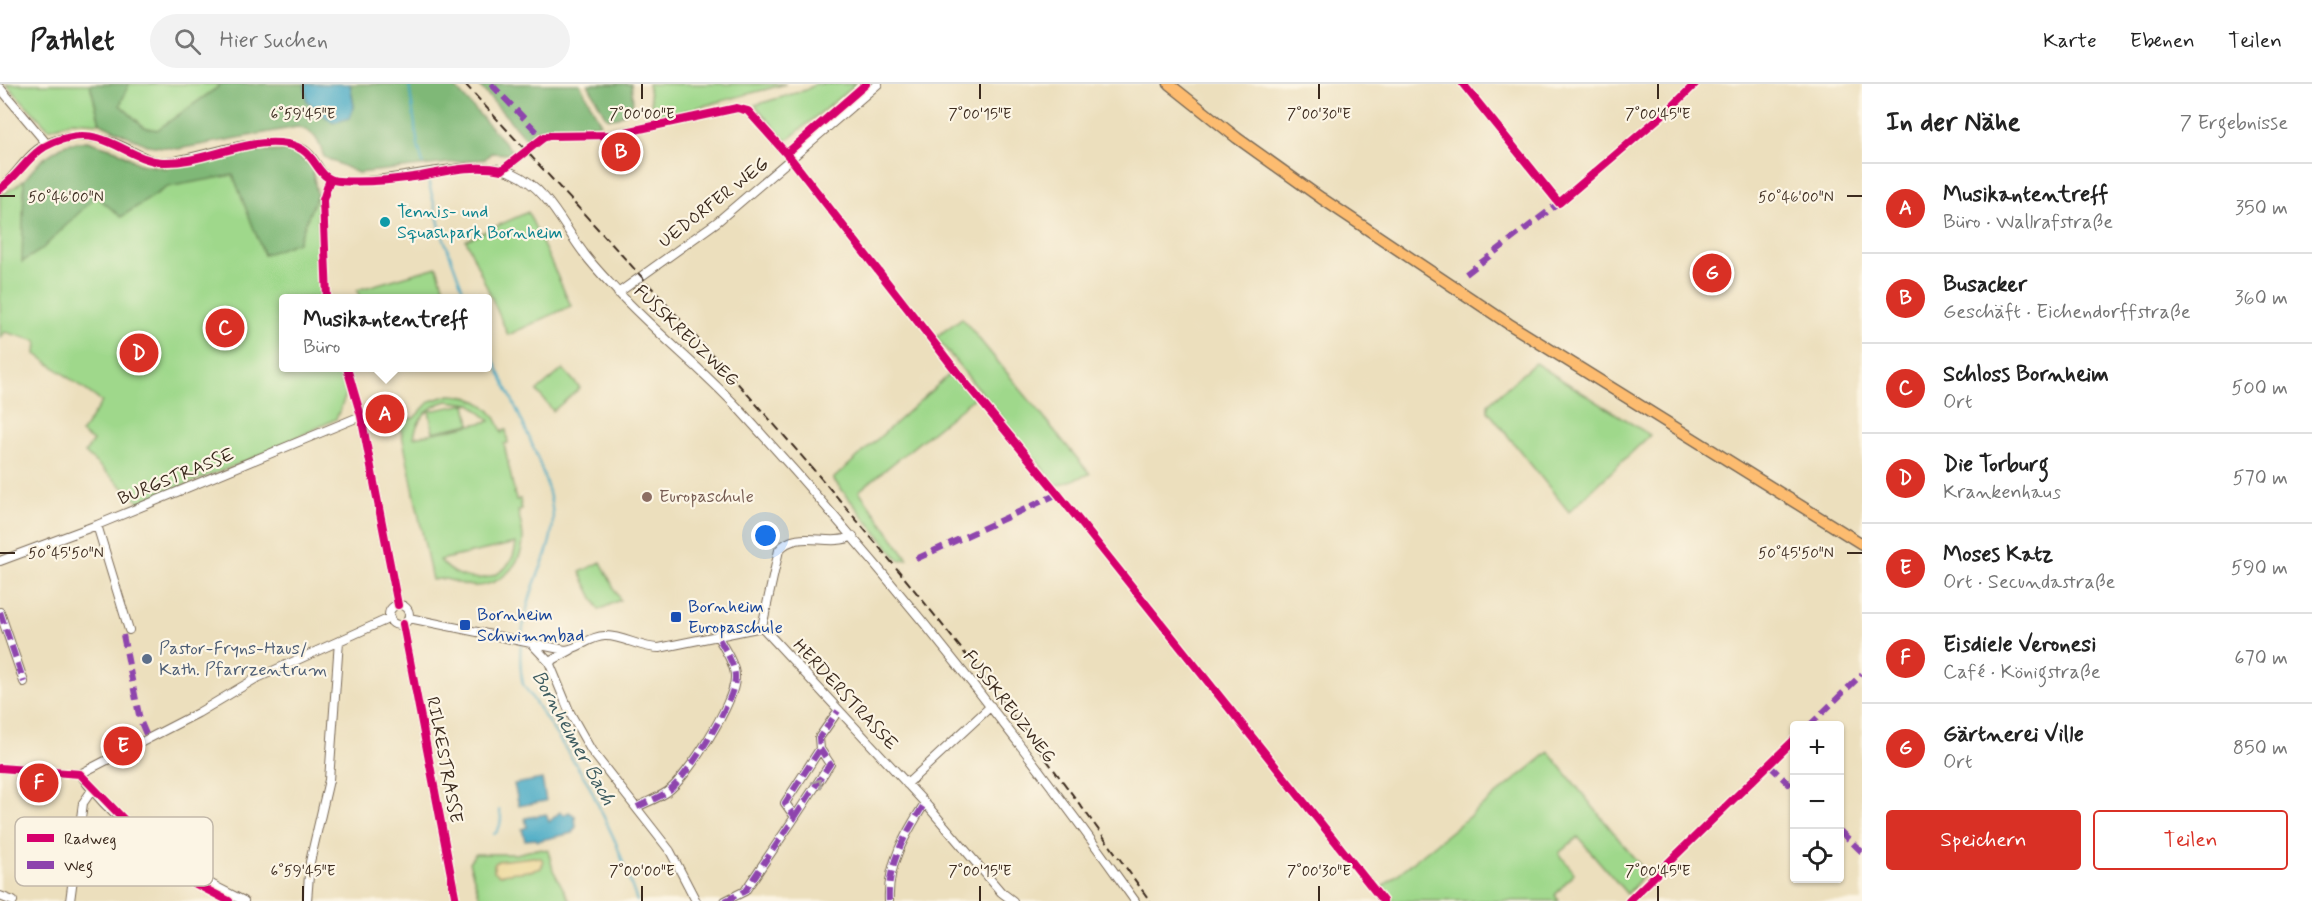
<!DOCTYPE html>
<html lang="de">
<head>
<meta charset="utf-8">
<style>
	:root { --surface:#fff; --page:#f2f2f2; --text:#222; --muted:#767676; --line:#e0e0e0; --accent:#d93025 }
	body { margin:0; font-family:Mynerve,sans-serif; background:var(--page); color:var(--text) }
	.controls { position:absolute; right:18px; bottom:18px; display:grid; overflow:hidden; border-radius:6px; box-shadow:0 2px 4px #0004 }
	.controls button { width:54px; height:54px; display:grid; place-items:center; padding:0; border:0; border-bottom:2px solid var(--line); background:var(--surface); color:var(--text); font:30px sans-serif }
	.you { position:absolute; left:766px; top:452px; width:21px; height:21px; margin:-15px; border:4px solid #fff; border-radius:50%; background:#1a73e8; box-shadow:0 0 0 9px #1a73e833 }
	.badge { display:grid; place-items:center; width:39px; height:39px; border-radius:50%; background:var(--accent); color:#fff; font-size:20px; font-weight:700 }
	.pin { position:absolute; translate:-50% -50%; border:3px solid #fff; box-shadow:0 2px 6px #0006 }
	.popup { position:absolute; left:279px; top:210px; width:213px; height:78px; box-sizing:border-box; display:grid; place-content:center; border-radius:6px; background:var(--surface); filter:drop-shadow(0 2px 4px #0005); font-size:20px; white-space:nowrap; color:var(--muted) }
	.popup b { font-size:22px; color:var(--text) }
	.popup::after { content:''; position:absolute; left:50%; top:100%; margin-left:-12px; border:12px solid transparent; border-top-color:var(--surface) }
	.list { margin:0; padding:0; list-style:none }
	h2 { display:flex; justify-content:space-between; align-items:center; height:78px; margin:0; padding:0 24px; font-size:26px }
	h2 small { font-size:20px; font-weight:400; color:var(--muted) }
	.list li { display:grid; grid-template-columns:39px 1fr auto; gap:18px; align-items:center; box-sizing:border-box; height:90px; padding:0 24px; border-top:2px solid var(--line) }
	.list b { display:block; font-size:22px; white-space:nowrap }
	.list p { margin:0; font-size:20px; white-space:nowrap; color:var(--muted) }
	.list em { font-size:20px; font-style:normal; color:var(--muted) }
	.actions { display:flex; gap:12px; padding:18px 24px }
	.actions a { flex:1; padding:14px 0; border:2px solid var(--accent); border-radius:6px; text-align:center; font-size:21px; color:var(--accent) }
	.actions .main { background:var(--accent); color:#fff }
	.icon { flex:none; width:33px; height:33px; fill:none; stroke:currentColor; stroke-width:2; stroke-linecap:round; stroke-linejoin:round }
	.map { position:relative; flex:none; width:1862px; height:817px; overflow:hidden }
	header { display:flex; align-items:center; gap:36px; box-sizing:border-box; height:84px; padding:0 30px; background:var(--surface); border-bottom:2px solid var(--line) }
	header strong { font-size:28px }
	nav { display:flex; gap:33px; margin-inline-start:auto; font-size:21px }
	.search { width:420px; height:54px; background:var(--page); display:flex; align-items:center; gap:15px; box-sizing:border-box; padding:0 21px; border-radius:33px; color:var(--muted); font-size:22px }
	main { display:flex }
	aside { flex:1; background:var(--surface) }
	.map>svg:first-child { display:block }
</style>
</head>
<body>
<header>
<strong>Pathlet</strong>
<div class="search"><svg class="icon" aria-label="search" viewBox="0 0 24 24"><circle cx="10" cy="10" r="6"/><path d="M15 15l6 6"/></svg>Hier suchen</div>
<nav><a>Karte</a><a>Ebenen</a><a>Teilen</a></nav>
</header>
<main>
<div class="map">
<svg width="1862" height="817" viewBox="0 0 1862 817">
	<rect width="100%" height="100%" fill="#fcf5e5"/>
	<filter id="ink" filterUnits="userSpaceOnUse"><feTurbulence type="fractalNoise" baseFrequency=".0167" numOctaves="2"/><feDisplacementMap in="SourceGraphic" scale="12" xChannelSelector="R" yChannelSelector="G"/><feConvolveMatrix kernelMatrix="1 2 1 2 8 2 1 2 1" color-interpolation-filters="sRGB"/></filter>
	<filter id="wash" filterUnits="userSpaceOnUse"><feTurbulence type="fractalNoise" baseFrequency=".008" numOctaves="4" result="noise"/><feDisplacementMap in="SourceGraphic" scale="24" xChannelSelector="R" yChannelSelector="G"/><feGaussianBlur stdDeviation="1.35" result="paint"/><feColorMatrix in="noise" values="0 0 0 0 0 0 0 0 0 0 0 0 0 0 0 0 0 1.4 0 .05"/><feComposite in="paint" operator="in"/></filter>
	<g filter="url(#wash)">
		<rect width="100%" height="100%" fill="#ecdfbd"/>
		<path fill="#9fd88b" stroke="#6d8154" stroke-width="1.5" fill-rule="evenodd" d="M6 0H90L100 39 73 37 49 45Z
			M129 0H218V3L157 46 144 43 120 21Z
			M648 0H786L654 35Z
			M815 0H856L786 57 755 21 806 6Z
			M87 57 116 66 139 80 166 84 251 68 292 67 312 83 317 111 322 214H283V284H342L348 306 336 335 251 375 140 419 85 369 93 357 81 349 102 318 36 270 37 257 5 248 0 255V112C8 107 17 102 24 96 49 73 51 62 87 57Z
			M528 128 571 222 508 251 466 156Z
			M437 183 447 214H360L357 206Z
			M962 234 1090 390 1059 401 1055 400 936 253Z
			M1535 279 1650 351 1569 428 1488 327V320Z
			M563 285 580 304 553 327 537 307Z
			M951 289 974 314 859 407 908 475 899 476 833 395Z
			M450 311C476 311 496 325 502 350V347L506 346 508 359 504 360 516 416 520 415 522 426 518 427C520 436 523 446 523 455 522 482 499 503 473 502 454 501 453 492 432 496L399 336 414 334 430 317ZM447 317 471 320 490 337 414 353C417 334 429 322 447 317ZM516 459C513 500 462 505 440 476Z
			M466 320 470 340 433 348 429 327Z
			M601 478 620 516 599 526 580 488Z
			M1549 668 1646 789 1627 810 1578 753 1559 769 1574 789 1555 811 1559 817H1386L1377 807Z
			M537 765 548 766 553 786 570 817H481L469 778 475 770H516ZM531 775 543 781C533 791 515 784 502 791L498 777Z"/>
		<path fill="#7fb877" stroke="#5d714a" stroke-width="1.5" d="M90 0H129L120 21 144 43 157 46 218 3V0H305L307 17 354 22 350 0H452L512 67 509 70 491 69 485 75 358 89 324 73C319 57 315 47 297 43L178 65 147 61 100 39Z
			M478 0H580L601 40 539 45 526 55Z
			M588 0H631L633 18C625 29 620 37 606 33Z
			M87 57 116 66 139 80 166 84 251 68 292 67 312 83 317 111 298 158 264 171 233 91 167 103 121 133 96 112 41 166 22 178 24 96 41 76 66 60Z"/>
		<path fill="#eeda9e" stroke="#94825e" stroke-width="1.5" d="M534 773 541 774 543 778 541 784C530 789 512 787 499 791L494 787V780L498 777Z"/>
		<path fill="#45a9c5" stroke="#406a72" stroke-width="1.5" d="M305 0H350L354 22 350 34 333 39 307 17Z
			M542 695 546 717 519 722 514 700Z
			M560 728 564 731 569 728 575 732 576 743 572 749 537 757 536 755 525 756 522 745 527 743 525 734 546 730 549 738Z"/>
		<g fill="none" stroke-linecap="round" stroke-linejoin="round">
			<path stroke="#45a9c5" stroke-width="2" d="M409 0 418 62 423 80
				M428 96 441 147 466 214
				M487 262C506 305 553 392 553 436 552 460 542 480 534 501 524 531 516 569 523 600L588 699 616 759 637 817
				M494 750C500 747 503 733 499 726"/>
		</g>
	</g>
	<g filter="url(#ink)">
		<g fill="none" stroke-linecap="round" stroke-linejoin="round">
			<g stroke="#796956" stroke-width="10">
				<path id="minor" d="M0 4 47 60
					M502 86 543 54 549 52 612 51 737 24 748 27 754 33 792 76
					M0 105C14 93 23 77 37 66 62 47 97 50 124 63 141 71 154 81 174 77 205 72 239 58 271 59 283 59 298 60 307 68 320 79 319 95 339 97 391 102 470 71 513 89 547 104 562 140 583 168 593 182 606 195 618 208 656 249 700 283 738 324 881 480 1013 645 1135 817
					M618 209 717 138 878 0
					M327 214 323 116 330 95
					M347 284 361 332 398 521
					M97 441 129 546
					M0 477 97 441 361 332
					M389 531a10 10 0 1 1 20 0a10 10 0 1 1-20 0Z
					M0 528 24 598
					M409 534 565 566C579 565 592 551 606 552 624 552 640 564 659 564L762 543
					M403 540 456 817
					M762 543 925 719 1001 808 1013 817
					M762 543 779 466C797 444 830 464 853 452
					M532 560 549 578 570 629 591 666 670 767 696 817
					M549 578 571 566
					M0 684 80 690C119 745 183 788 244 817
					M80 690 198 629 255 595 390 534
					M907 700 991 622
					M637 723C647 718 658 714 667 708 687 694 735 618 735 594 736 581 723 563 717 551
					M795 733 830 680 820 665
					M0 812 13 817
					M70 817 83 719 92 706
					M307 817 310 778 329 696 339 557
					M725 817 745 807 795 733 785 719 820 665 819 654 838 627
					M889 817C887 780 906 749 925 719"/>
			</g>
			<g stroke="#796956" stroke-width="13">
				<path id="major" d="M1169 0 1237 54 1321 114 1509 240 1862 460"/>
			</g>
			<use href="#minor" stroke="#fff" stroke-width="8"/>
			<use href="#major" stroke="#fdbc70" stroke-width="10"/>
			<path stroke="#3b2a1e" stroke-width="2" stroke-dasharray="9 4.5" stroke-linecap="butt" d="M465 0C588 135 713 268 831 406 944 538 1049 676 1150 817"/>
			<path stroke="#8e44ad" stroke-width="6" stroke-dasharray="12 6" stroke-linecap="butt" d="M491 0 543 54
				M1466 190 1559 119
				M916 475 1058 410
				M0 528 24 598
				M123 551 140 636 148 655
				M1809 642 1862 590
				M1769 681 1794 705
				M637 723C647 718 658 714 667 708 687 694 735 618 735 594 736 581 723 563 717 551
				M795 733 830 680 820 665
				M1840 747 1862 768
				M725 817 745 807 795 733 785 719 820 665 819 654 838 627
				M889 817C887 780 906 749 925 719"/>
			<g stroke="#fcf5e5" stroke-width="11">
				<path id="cycleway" d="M1463 0 1559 119 1674 21 1695 0
					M787 69 866 0
					M0 105C26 85 31 62 67 54 107 44 128 76 162 78 204 80 244 53 287 60 319 65 313 95 339 97 366 99 394 96 421 92 447 87 475 80 502 86L543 54 549 52 612 51 737 24 748 27 792 76 960 292 1058 410 1383 817
					M327 214 323 116 330 95
					M347 284 361 332 398 521
					M403 540 456 817
					M0 684 80 690 140 752 141 763 190 797 229 817
					M1629 817 1794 656"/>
			</g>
			<use href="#cycleway" stroke="#d6006c" stroke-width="8"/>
		</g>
		<defs><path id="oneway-chevron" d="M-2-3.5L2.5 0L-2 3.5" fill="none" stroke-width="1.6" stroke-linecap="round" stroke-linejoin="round" transform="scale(1.5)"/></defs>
		<use stroke="#a79f9a" href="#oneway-chevron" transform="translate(818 699) rotate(-57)"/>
	</g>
	<path fill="none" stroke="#3b2a1e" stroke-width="2" d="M303 0V15M642 0V15M980 0V15M1319 0V15M1658 0V15M0 112H15M1847 112H1862M0 469H15M1847 469H1862M303 802V817M642 802V817M980 802V817M1319 802V817M1658 802V817"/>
	<circle fill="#0f9aa8" stroke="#fcf5e5" stroke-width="2" cx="385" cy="138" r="6"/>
	<circle fill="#8d6e63" stroke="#fcf5e5" stroke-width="2" cx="647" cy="413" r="6"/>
	<g fill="#1a4fb4" stroke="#fcf5e5" stroke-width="2">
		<rect x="670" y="527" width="12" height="12" rx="3"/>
		<rect x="459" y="535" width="12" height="12" rx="3"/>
	</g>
	<circle fill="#5c6f8a" stroke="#fcf5e5" stroke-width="2" cx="147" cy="575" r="6"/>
	<g text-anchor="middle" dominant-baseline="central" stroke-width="4.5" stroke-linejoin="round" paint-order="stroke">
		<g font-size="18" fill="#3b2a1e" stroke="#fcf5e5">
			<text transform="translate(714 119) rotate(-38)">UEDORFER WEG</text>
			<text transform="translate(686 252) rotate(44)">FUSSKREUZWEG</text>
			<text transform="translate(176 393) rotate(-22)">BURGSTRASSE</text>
			<text transform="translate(845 611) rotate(47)">HERDERSTRASSE</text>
			<text transform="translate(1009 623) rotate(52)">FUSSKREUZWEG</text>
			<text transform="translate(444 676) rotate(79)">RILKESTRASSE</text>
		</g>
		<g font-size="18" fill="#0d838f" stroke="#fcf5e5" text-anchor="start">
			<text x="397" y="128">Tennis- und<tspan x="397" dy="21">Squashpark Bornheim</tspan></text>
		</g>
		<g font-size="18" fill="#785e54" stroke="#fcf5e5" text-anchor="start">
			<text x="659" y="413">Europaschule</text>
		</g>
		<g font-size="18" fill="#164399" stroke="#fcf5e5" text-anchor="start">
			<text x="688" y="523">Bornheim<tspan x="688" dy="21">Europaschule</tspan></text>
			<text x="477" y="531">Bornheim<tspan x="477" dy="21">Schwimmbad</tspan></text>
		</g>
		<g font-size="18" fill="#4e5e75" stroke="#fcf5e5" text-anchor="start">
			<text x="159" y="565">Pastor-Fryns-Haus/<tspan x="159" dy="21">Kath. Pfarrzentrum</tspan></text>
		</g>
		<g font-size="20" font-style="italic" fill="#3f5d61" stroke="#fcf5e5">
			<text transform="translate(573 654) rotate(61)">Bornheimer Bach</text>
		</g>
	</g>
	<rect x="15" y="733" width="198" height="69" rx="9" fill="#fcf5e5" stroke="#c2b8a9" stroke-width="1.5"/>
	<rect x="27" y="750" width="27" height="8" fill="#d6006c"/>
	<rect x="27" y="777" width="27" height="8" fill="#8e44ad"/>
	<g font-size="16" fill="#3b2a1e">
		<text x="64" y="760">Radweg</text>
		<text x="64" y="787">Weg</text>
	</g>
	<g font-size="15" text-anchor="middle" fill="#3b2a1e" stroke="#fcf5e5" stroke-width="4.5" stroke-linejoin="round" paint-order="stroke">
		<text x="303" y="35">6°59'45"E</text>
		<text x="642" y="35">7°00'00"E</text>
		<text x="980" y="35">7°00'15"E</text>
		<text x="1319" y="35">7°00'30"E</text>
		<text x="1658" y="35">7°00'45"E</text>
		<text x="66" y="118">50°46'00"N</text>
		<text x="1796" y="118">50°46'00"N</text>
		<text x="66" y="474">50°45'50"N</text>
		<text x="1796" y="474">50°45'50"N</text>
		<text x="303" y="792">6°59'45"E</text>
		<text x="642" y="792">7°00'00"E</text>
		<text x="980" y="792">7°00'15"E</text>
		<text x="1319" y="792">7°00'30"E</text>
		<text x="1658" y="792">7°00'45"E</text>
	</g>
</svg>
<div class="controls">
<button>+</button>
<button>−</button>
<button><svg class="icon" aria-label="locate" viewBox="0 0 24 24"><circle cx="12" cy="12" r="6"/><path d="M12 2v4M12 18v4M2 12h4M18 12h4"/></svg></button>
</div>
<div class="you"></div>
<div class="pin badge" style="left:385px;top:330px">A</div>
<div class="popup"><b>Musikantentreff</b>Büro</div>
<div class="pin badge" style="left:621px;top:68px">B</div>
<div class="pin badge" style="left:225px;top:244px">C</div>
<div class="pin badge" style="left:139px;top:269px">D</div>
<div class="pin badge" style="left:123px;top:662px">E</div>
<div class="pin badge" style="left:39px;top:699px">F</div>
<div class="pin badge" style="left:1712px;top:189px">G</div>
</div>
<aside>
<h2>In der Nähe<small>7 Ergebnisse</small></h2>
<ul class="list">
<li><span class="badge">A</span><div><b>Musikantentreff</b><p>Büro · Wallrafstraße</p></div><em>350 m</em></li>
<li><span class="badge">B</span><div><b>Busacker</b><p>Geschäft · Eichendorffstraße</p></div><em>360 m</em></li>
<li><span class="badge">C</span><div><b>Schloss Bornheim</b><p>Ort</p></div><em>500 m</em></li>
<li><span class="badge">D</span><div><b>Die Torburg</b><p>Krankenhaus</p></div><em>570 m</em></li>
<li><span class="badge">E</span><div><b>Moses Katz</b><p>Ort · Secundastraße</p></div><em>590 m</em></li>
<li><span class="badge">F</span><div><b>Eisdiele Veronesi</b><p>Café · Königstraße</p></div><em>670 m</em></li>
<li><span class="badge">G</span><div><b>Gärtnerei Ville</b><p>Ort</p></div><em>850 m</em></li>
</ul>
<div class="actions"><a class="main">Speichern</a><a>Teilen</a></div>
</aside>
</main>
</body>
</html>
